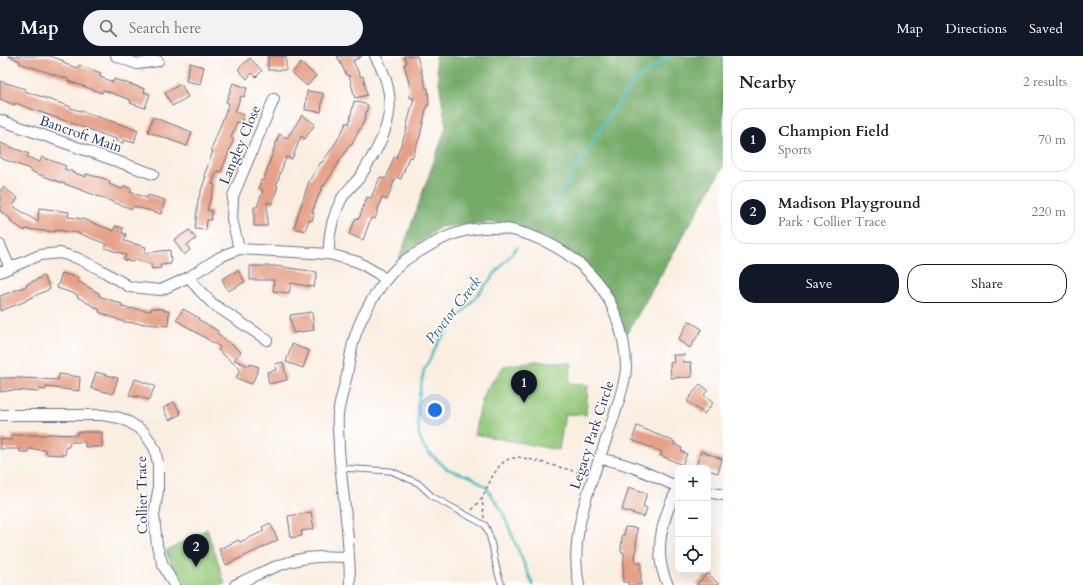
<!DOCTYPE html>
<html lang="en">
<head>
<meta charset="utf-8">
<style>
	:root { --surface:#fff; --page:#f2f2f2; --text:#222; --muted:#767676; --line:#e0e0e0; --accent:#111827 }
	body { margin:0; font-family:Cardo,serif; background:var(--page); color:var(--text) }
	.controls { position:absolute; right:12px; bottom:12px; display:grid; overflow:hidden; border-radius:8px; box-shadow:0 4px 16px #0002 }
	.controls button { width:36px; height:36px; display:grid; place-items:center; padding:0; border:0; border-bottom:1px solid var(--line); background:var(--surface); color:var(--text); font:20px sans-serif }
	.you { position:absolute; left:435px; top:354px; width:14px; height:14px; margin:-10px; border:3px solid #fff; border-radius:50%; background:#1a73e8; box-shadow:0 0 0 6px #1a73e833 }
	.badge { display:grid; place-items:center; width:26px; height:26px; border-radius:50%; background:var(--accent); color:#fff; font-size:13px; font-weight:700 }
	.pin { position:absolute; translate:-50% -33px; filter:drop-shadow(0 1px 2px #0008) }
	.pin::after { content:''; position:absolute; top:21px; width:14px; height:12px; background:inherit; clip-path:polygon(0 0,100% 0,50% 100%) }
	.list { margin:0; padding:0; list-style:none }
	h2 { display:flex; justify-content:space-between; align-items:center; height:52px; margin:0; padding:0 16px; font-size:17px }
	h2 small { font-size:13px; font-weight:400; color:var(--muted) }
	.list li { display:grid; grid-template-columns:26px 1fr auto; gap:12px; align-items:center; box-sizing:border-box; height:64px; margin:0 8px 8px; padding:0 8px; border:1px solid var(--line); border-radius:16px }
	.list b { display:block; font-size:15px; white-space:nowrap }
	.list p { margin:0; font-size:13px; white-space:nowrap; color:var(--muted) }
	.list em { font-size:13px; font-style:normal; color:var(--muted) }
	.actions { display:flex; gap:8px; padding:12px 16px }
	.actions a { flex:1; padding:9px 0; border:1px solid var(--accent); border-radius:16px; text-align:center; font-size:14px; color:var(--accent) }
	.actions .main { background:var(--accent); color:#fff }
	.icon { flex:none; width:22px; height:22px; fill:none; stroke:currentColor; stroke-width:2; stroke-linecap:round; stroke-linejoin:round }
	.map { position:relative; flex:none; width:723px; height:529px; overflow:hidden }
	header { display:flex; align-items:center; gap:24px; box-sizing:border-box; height:56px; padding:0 20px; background:var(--accent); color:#fff }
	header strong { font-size:19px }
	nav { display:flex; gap:22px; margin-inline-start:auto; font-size:14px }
	.search { width:280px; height:36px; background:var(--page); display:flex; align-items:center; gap:10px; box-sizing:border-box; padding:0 14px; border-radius:22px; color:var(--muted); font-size:15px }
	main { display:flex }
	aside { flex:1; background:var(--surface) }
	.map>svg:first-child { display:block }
</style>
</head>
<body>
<header>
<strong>Map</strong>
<div class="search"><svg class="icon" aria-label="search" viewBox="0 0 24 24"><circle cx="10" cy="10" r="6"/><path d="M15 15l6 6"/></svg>Search here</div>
<nav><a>Map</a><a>Directions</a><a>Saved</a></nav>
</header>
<main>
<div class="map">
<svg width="723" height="529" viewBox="0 0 723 529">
	<rect width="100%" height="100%" fill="#fff"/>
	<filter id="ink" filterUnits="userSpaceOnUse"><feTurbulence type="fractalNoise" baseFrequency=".025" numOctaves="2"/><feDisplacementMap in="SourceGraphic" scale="8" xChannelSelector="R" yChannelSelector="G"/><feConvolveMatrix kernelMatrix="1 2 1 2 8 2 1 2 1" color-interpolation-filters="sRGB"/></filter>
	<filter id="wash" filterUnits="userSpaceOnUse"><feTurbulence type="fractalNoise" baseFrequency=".012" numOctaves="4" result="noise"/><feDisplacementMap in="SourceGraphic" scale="16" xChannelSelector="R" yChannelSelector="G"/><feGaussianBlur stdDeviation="0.9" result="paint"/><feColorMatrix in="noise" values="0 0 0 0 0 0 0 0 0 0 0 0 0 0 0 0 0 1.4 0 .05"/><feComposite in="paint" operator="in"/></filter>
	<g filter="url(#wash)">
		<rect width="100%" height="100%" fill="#faeee1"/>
		<path fill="#91c677" stroke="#567a6a" d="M535 305 572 307 568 327 588 329 586 359 565 358 559 394 474 378 484 337 504 310Z
			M207 473 225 528 222 529H181L166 495Z"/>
		<path fill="#74ab68" stroke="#486d63" d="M435 0H723V111L621 288 613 245 548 183 497 166 440 171 399 203 446 71Z"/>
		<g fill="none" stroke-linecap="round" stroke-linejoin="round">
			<path stroke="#4dbcc3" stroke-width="2.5" d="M544 159 565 131 604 67 625 37 638 23 669 0
				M517 191 439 285 424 314 417 351 419 379 422 388 427 395 447 413 471 421 485 430 501 453 533 529"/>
		</g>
		<g id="blocks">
			<path fill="#e5a085" d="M8 0H50L64 5 63 7 77 12 79 9 101 17 100 21 113 26 114 23 145 33 144 36 150 38 145 52 130 47 131 44 103 34 102 37 80 29 68 25V23L19 7 20 5Z
				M268 0H286V14H268Z
				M337 0H362L353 5 361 21 363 20 367 39 355 42 349 19 347 20Z
				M404 0H417L426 32H428L429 49H427L420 80 412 102 409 101 401 123 396 121 387 144 382 141 375 163 371 162 363 184 349 178 356 162 359 163 367 141 371 142 380 121 386 123 394 101 396 102 407 73H406L414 42H410L409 27 404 8 407 7Z
				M250 2 262 15 256 21 252 17 247 23 238 13Z
				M190 7 204 11 200 28 186 25Z
				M301 7 316 20 307 30 292 17Z
				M0 25 25 33V35L71 51V52L138 74 134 87 124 84 123 87 115 84 116 83 15 47V49L0 43Z
				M233 27 247 32 244 41 241 40 235 56 244 59 241 67 237 66 231 82 234 83 221 116 217 115 212 128 215 129 207 154 212 155 211 164H207L206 174 195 173 198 144 206 120H204L213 95 211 94 229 47 226 46Z
				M181 28 188 41 172 50 165 37Z
				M307 35 323 37 321 56 305 54Z
				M354 45 368 49 364 65 351 90 350 89 324 130 323 129 312 156 314 157 312 165 309 164 305 175 294 172 309 125 321 106 322 107 338 83 347 66 349 68Z
				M302 59 315 68 305 83 301 80 292 103 286 101 276 130H278L272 148 267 146V170H254V151H257L263 134 259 132 261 124 263 125 279 78 287 82Z
				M153 61 192 76 187 90 148 76Z
				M0 87 29 98 27 101 40 106 42 101 66 110 64 113 72 115V116L86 121V118L102 122 110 125 109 128 122 133 124 130 132 133 130 136 147 142 148 139 165 144 161 158 133 150 132 153 30 115V113L0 102Z
				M3 131 18 142 13 150 38 166 39 152 69 156 68 161 83 163 114 175 115 170 123 172 122 177 126 178 124 185 146 191 144 197 170 194 171 208 160 209 161 212 152 213 151 208 134 203 133 206 124 204 126 199 105 192 106 188 78 177 55 174V176L26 173 25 175 10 165 11 163 0 155V136Z
				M189 174 196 183 187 189 190 194 184 199 174 184Z
				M250 210H275L317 216 314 231 291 227 289 237 273 235 274 224H250Z
				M238 214 245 226 228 235 222 223Z
				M62 217 79 222 78 225 100 238 99 240 122 248 121 251 151 255V252L164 253V255H169L168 270 124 266 99 256 100 254 77 241 78 239 57 232Z
				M44 220 50 233 26 244V245L0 255V240L27 230 26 229Z
				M183 253 199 262 198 263 218 275 217 277 241 296 234 304 249 310 250 308 259 311 252 328 236 322 240 313 218 294 220 291 176 264Z
				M312 256 314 274 293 277 290 259Z
				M689 265 702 273 690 292 678 284Z
				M292 288 309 295 303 312 286 306Z
				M673 299H686L682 306H691L692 321 671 322 670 307 674 306Z
				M283 306 287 324 269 328 267 316 276 314 275 308Z
				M96 316 118 322 113 338 91 332Z
				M59 318 80 321 79 335 46 331V334L39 333 38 336 13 334 0 336V322H23L58 324Z
				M135 323 155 330 149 344 137 340 136 341 129 339Z
				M700 328 708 334 704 339 713 347 704 358 687 345Z
				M174 346 181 358 169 364 163 352Z
				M637 370 675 386 674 388 682 392 681 395 687 398 682 409 660 399 662 396 632 384Z
				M77 376H102V391H85V386H70L69 391H66L65 399 46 398V394L28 393V396H20V393H0V383L12 384V379H47V378L77 379Z
				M701 395 722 403 718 417 708 414V412L696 410Z
				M629 431 647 437 643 450 647 452 644 461 622 454Z
				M311 456 314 473 301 475 302 480 291 482 288 460Z
				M270 467 278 484 226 509 219 493 239 484 240 486 264 475 262 471Z
				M625 471 637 472 635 507H641V529H628V526H623L624 496H621L622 479H624Z
				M708 517 720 529H696Z"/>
		</g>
	</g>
	<g filter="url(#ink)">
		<use href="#blocks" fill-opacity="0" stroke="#69728c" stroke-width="1"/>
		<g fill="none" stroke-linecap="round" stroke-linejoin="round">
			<g stroke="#69728c" stroke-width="7">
				<path id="lane" d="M340 412 391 415 418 427 433 441 485 469C495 487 493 510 502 529"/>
			</g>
			<g stroke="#69728c" stroke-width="12">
				<path id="street" d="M116 0 137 8 158 5
					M0 64 153 118
					M0 189 10 212
					M239 193 232 163 233 140 274 43
					M329 198C328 178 333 159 342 142 347 134 354 128 360 121 364 115 367 109 371 103 393 67 397 37 375 0
					M0 216 40 199 60 197 77 202 101 214 130 231 161 234 189 221 220 201 239 193 329 198 358 206 377 217 386 224
					M189 221 199 234 213 248 267 284
					M0 359H102L120 362 129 366 144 376 155 393 158 408V435L154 459 157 490 163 509 174 529
					M600 403C627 406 653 420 678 431
					M708 436 723 439
					M235 529C260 517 289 502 318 501 328 500 339 501 349 501
					M350 529C350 514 349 500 348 485 346 454 341 424 339 393 339 382 337 369 338 358 340 345 344 332 347 319 349 306 351 293 355 280 363 255 382 224 402 207 408 201 417 197 424 193 452 175 484 167 516 175 561 187 600 216 616 260 622 276 626 295 626 312 625 329 618 347 613 363 597 414 567 474 579 529
					M668 529C652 497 662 462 678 432"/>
			</g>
			<path stroke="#69728c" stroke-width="1.5" stroke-dasharray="3 3" stroke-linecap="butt" d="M472 454 482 442
				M484 462 482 442 492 421 500 409 506 404 518 401 533 404 585 418"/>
			<use href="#lane" stroke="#fff" stroke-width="5"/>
			<use href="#street" stroke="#fff" stroke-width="10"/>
		</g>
	</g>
	<g text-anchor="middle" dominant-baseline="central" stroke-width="3" stroke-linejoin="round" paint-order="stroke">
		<g font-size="14" fill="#1b2f5e" stroke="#fff">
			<text transform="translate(81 78) rotate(19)">Bancroft Main</text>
			<text transform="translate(240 89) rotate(-67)">Langley Close</text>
			<text transform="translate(592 379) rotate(-72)">Legacy Park Circle</text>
			<text transform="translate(142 439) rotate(-91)">Collier Trace</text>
		</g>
		<g font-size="15" font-style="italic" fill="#2c6081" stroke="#fff">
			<text transform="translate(453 254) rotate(-52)">Proctor Creek</text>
		</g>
	</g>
</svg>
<div class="controls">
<button>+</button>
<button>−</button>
<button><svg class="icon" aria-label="locate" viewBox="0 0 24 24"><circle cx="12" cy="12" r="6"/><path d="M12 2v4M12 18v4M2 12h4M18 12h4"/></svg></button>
</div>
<div class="you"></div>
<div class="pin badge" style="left:524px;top:347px">1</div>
<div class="pin badge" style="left:196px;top:511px">2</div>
</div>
<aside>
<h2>Nearby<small>2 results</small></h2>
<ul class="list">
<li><span class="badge">1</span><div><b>Champion Field</b><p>Sports</p></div><em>70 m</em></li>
<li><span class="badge">2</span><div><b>Madison Playground</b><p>Park · Collier Trace</p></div><em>220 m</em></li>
</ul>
<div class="actions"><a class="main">Save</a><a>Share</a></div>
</aside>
</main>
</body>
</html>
